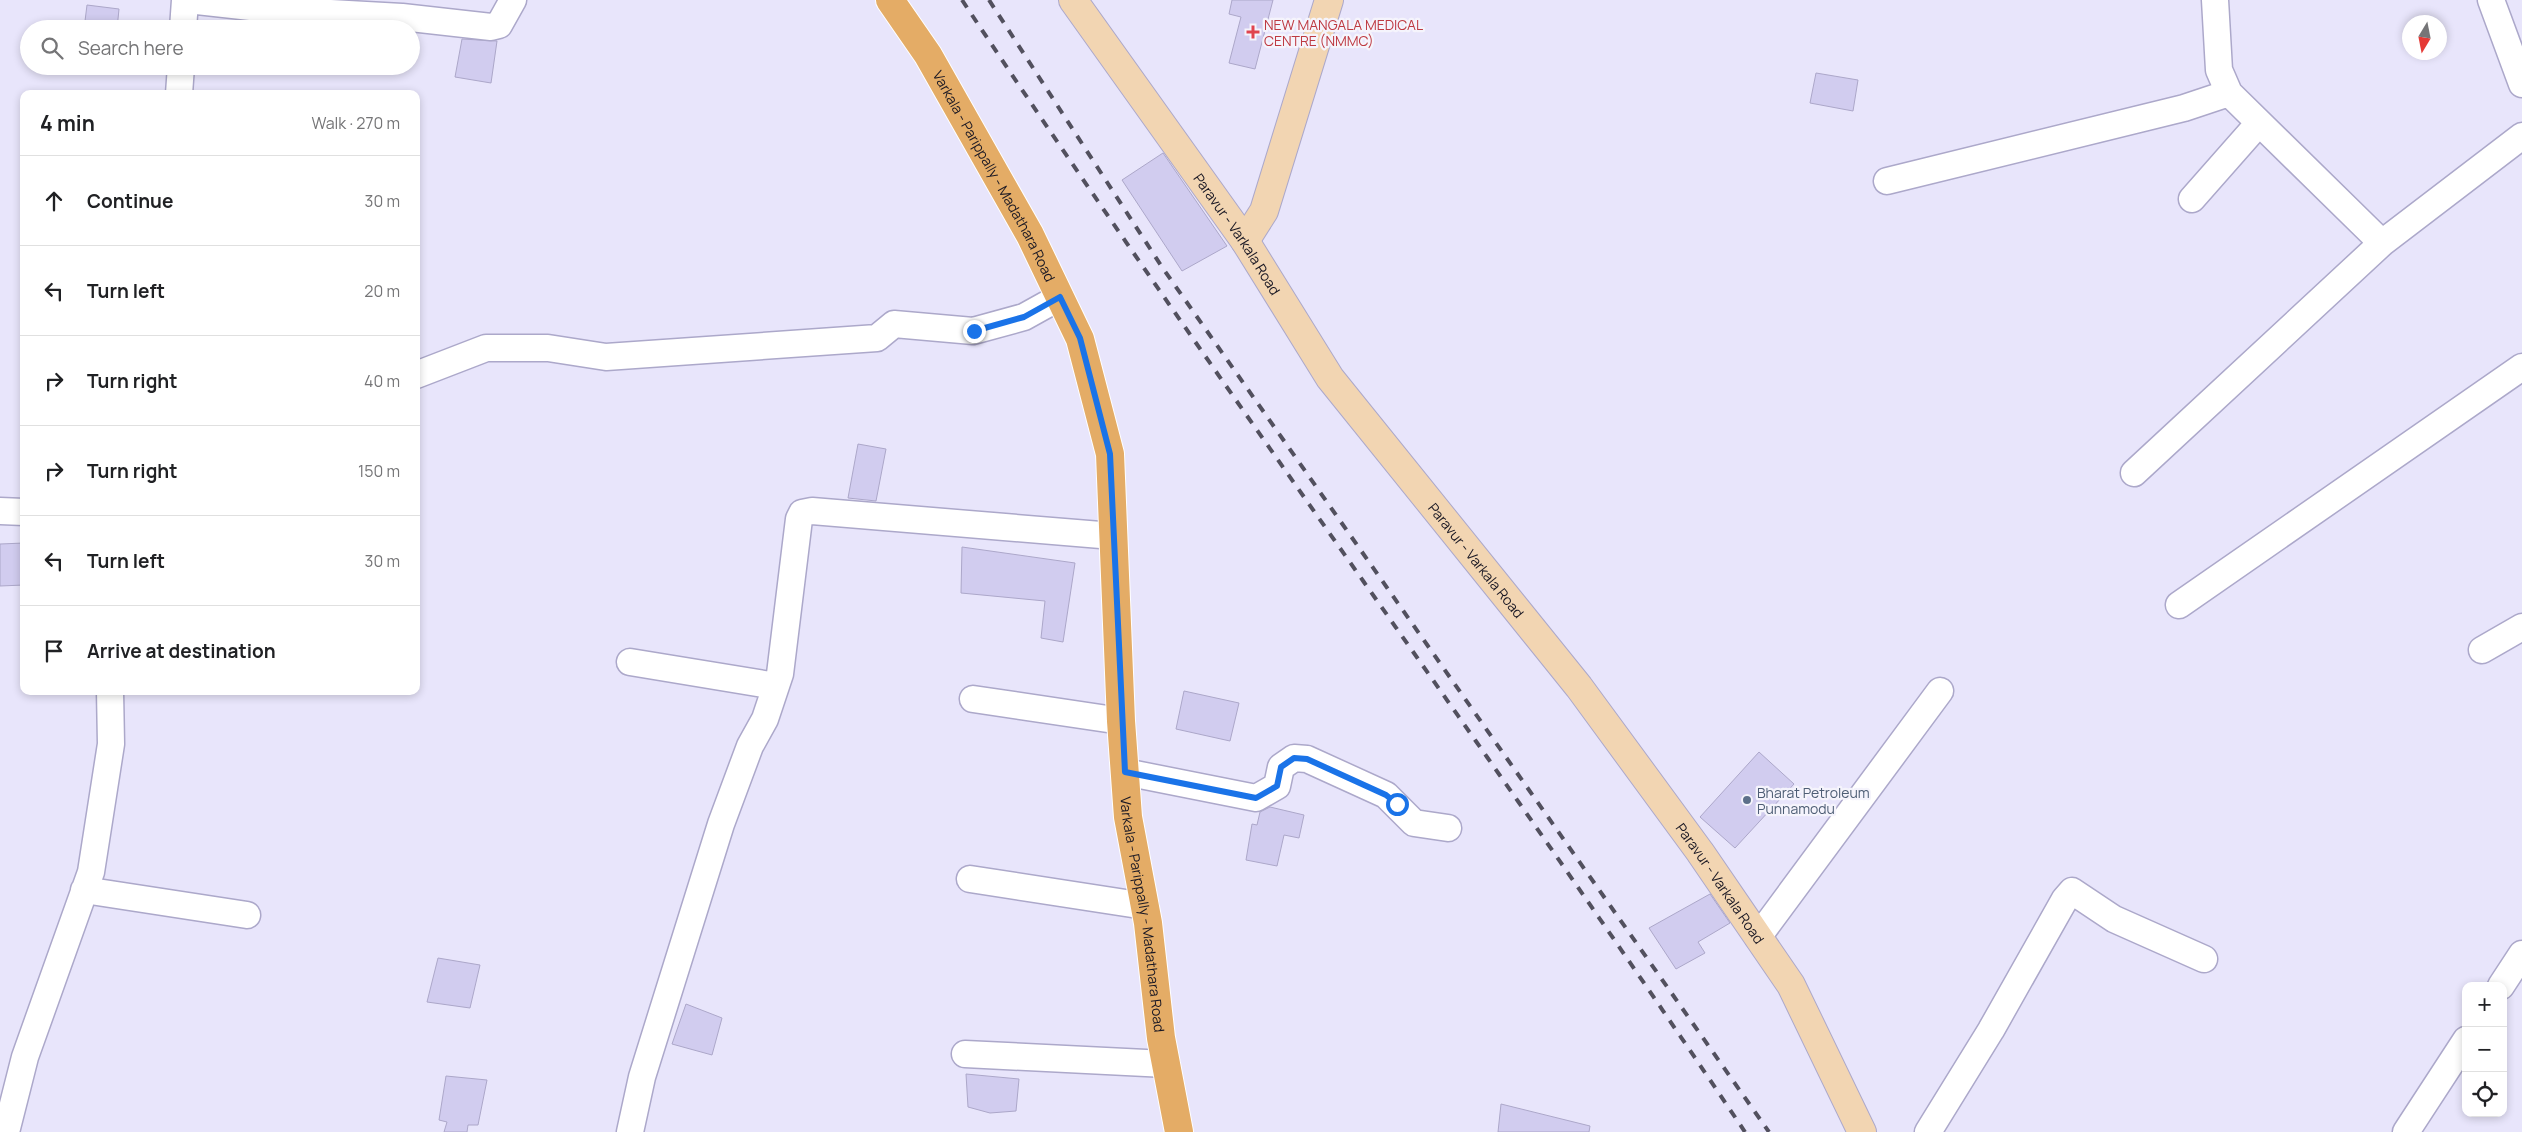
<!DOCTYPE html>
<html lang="en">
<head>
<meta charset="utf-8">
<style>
	:root { --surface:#fff; --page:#f6f6f6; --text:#202124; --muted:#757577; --line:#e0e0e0 }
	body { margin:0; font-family:Manrope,sans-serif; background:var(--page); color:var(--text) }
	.controls { position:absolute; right:15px; bottom:15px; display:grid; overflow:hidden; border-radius:10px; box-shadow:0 2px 8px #0003 }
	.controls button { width:45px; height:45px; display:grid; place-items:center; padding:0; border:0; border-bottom:1px solid var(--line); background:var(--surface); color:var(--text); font:25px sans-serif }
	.compass { position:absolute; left:2402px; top:15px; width:45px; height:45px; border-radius:50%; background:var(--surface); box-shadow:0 2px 8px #0003; rotate:190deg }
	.stop { position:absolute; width:15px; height:15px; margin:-11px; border:4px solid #1a73e8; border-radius:50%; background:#fff }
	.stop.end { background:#1a73e8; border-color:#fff; box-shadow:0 1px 5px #0008 }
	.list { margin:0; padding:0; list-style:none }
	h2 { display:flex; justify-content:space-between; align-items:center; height:65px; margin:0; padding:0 20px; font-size:21px }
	h2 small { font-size:16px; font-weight:400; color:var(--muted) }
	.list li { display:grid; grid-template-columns:32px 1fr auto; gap:15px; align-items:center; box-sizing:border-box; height:90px; padding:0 20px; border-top:1px solid var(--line) }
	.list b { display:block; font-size:19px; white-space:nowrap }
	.list em { font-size:16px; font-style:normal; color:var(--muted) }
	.icon { flex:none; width:28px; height:28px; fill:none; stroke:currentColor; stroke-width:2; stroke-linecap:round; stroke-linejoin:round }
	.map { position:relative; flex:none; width:2522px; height:1132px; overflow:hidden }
	.search { position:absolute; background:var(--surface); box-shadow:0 2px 8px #0003; left:20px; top:20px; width:400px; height:55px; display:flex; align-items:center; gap:12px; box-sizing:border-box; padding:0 18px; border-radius:28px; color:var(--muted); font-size:19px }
	.panel { position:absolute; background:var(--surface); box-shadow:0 2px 8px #0003; left:20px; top:90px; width:400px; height:605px; border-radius:10px }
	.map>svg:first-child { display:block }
</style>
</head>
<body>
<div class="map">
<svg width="2522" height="1132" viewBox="0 0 2522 1132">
	<rect width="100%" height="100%" fill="#e8e5fb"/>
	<path fill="#d1ccef" stroke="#aca7c9" d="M1232 0H1273L1255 69 1229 63 1241 17 1229 14Z
		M87 5 119 9 117 29H84Z
		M462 39 497 41 491 83 455 77Z
		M1816 73 1858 80 1853 111 1810 103Z
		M1163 153 1227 246 1182 271 1122 180Z
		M858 444 886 449 876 501 848 498Z
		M24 543V585L0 586V544Z
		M962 547 1075 563 1063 642 1041 638 1045 601 961 593Z
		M1184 691 1239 703 1230 741 1176 729Z
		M1759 752 1794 784 1735 848 1700 817Z
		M1270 807 1304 815 1299 838 1284 835 1277 866 1246 860 1252 824 1257 825 1260 812Z
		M1710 894 1730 923 1698 942 1705 953 1676 969 1649 928Z
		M438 958 480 965 470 1008 427 1002Z
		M686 1004 722 1018 712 1055 672 1044Z
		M966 1074 1019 1079 1016 1111 990 1113 968 1107Z
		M446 1076 487 1080 478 1125H468L467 1132H444L447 1122 439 1120Z
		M1501 1104 1590 1126 1589 1132H1498Z"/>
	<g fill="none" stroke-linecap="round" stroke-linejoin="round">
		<g stroke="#aca8ca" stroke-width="29">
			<path id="minor" d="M188 0 277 10 402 17 491 27 499 25 513 0
				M2215 0 2219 70 2229 93 2382 243 2522 136
				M2491 0 2522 84
				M183 29 185 0
				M179 94 181 66
				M1887 181 2184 108 2229 93
				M2192 199 2259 123
				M416 375 486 348H548L606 357 877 338 894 324 973 331 1024 317 1060 297
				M2134 473 2382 243
				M0 511 24 512
				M2179 605 2522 367
				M2482 650 2522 627
				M630 662 776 686
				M973 699 1121 721
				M1125 772 1256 798 1277 786 1281 767 1294 758 1307 759 1386 795 1414 823 1448 828
				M970 879 1145 906
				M84 890 247 915
				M1758 937 1940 691
				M2501 986 2522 954
				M965 1054 1166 1064
				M6 1132 25 1057 91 872 111 744 110 691
				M630 1132 642 1077 721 824 750 746 765 719 780 674 799 519 802 513 812 511 1113 536
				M1928 1132 1991 1030 2065 899 2072 891 2114 919 2204 959
				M2406 1132 2466 1040"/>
		</g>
		<g stroke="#aca8ca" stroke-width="30">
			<g id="secondary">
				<path id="s1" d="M1073 0 1245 241 1330 378 1579 687 1700 852 1791 985 1862 1132"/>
				<path d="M1245 241 1264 211 1329 0"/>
			</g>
		</g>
		<g stroke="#fff" stroke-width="30">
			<g id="primary">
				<path id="s2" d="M890 0 928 55 1030 235 1080 339 1110 454 1121 721 1128 817 1148 923 1161 1038 1179 1132"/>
			</g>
		</g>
		<use href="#minor" stroke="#fff" stroke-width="26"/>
		<use href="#secondary" stroke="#f2d5b2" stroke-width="28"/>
		<use href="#primary" stroke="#e4ac66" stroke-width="28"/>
		<path stroke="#52505e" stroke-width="4" stroke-dasharray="9 9" stroke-linecap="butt" d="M962 0C1216 383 1490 751 1745 1132
			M989 0 1162 267 1769 1132"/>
	</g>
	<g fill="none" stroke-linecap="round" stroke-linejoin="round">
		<path stroke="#1a73e8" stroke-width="6" d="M974 331 1024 317 1060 297 1080 338 1110 454 1125 772 1256 798 1277 786 1281 767 1294 758 1307 759 1386 795 1397 804"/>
	</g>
	<path fill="#e0444e" stroke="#f5f4fc" stroke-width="2" d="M1250.5 24.5h5v5h5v5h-5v5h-5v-5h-5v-5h5z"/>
	<circle fill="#5c6f8a" stroke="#f5f4fc" stroke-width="2" cx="1747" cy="800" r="5"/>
	<g text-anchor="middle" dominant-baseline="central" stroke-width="4.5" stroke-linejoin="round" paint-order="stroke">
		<g font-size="14" fill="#be3a42" stroke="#f5f4fc" text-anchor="start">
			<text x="1264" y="24">NEW MANGALA MEDICAL<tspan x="1264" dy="16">CENTRE (NMMC)</tspan></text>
		</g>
		<g font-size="14" fill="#191723" stroke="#f5f4fc">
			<text stroke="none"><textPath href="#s2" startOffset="205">Varkala - Parippally - Madathara Road</textPath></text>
			<text stroke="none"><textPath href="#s1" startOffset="286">Paravur - Varkala Road</textPath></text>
			<text stroke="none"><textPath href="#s1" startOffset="691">Paravur - Varkala Road</textPath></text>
			<text stroke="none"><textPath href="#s1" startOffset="1096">Paravur - Varkala Road</textPath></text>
			<text stroke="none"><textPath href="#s2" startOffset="970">Varkala - Parippally - Madathara Road</textPath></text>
		</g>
		<g font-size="14" fill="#4e5e75" stroke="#f5f4fc" text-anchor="start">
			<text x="1757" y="792">Bharat Petroleum<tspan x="1757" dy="16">Punnamodu</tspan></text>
		</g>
	</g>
</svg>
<div class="controls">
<button>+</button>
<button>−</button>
<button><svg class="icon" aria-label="locate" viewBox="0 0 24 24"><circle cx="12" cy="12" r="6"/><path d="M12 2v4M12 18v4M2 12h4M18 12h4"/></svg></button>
</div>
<svg class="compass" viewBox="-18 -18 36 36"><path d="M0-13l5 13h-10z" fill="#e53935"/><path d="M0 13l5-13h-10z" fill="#757577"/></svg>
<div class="stop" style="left:1397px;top:804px"></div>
<div class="stop end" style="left:974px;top:331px"></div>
<div class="search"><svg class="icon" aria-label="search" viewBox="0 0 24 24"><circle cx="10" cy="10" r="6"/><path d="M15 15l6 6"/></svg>Search here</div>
<section class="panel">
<h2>4 min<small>Walk · 270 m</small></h2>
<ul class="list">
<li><svg class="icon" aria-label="ahead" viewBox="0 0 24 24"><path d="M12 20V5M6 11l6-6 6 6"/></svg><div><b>Continue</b></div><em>30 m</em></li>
<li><svg class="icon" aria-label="left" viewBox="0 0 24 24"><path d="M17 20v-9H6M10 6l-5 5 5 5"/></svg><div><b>Turn left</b></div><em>20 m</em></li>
<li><svg class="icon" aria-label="right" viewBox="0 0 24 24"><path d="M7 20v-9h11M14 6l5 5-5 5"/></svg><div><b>Turn right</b></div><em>40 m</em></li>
<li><svg class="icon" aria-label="right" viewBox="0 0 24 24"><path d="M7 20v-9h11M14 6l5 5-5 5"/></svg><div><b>Turn right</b></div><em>150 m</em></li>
<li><svg class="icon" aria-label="left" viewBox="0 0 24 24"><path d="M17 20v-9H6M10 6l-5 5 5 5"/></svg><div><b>Turn left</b></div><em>30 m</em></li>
<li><svg class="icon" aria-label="arrive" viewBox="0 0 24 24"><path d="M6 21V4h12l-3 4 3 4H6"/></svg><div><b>Arrive at destination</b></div></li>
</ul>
</section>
</div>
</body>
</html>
